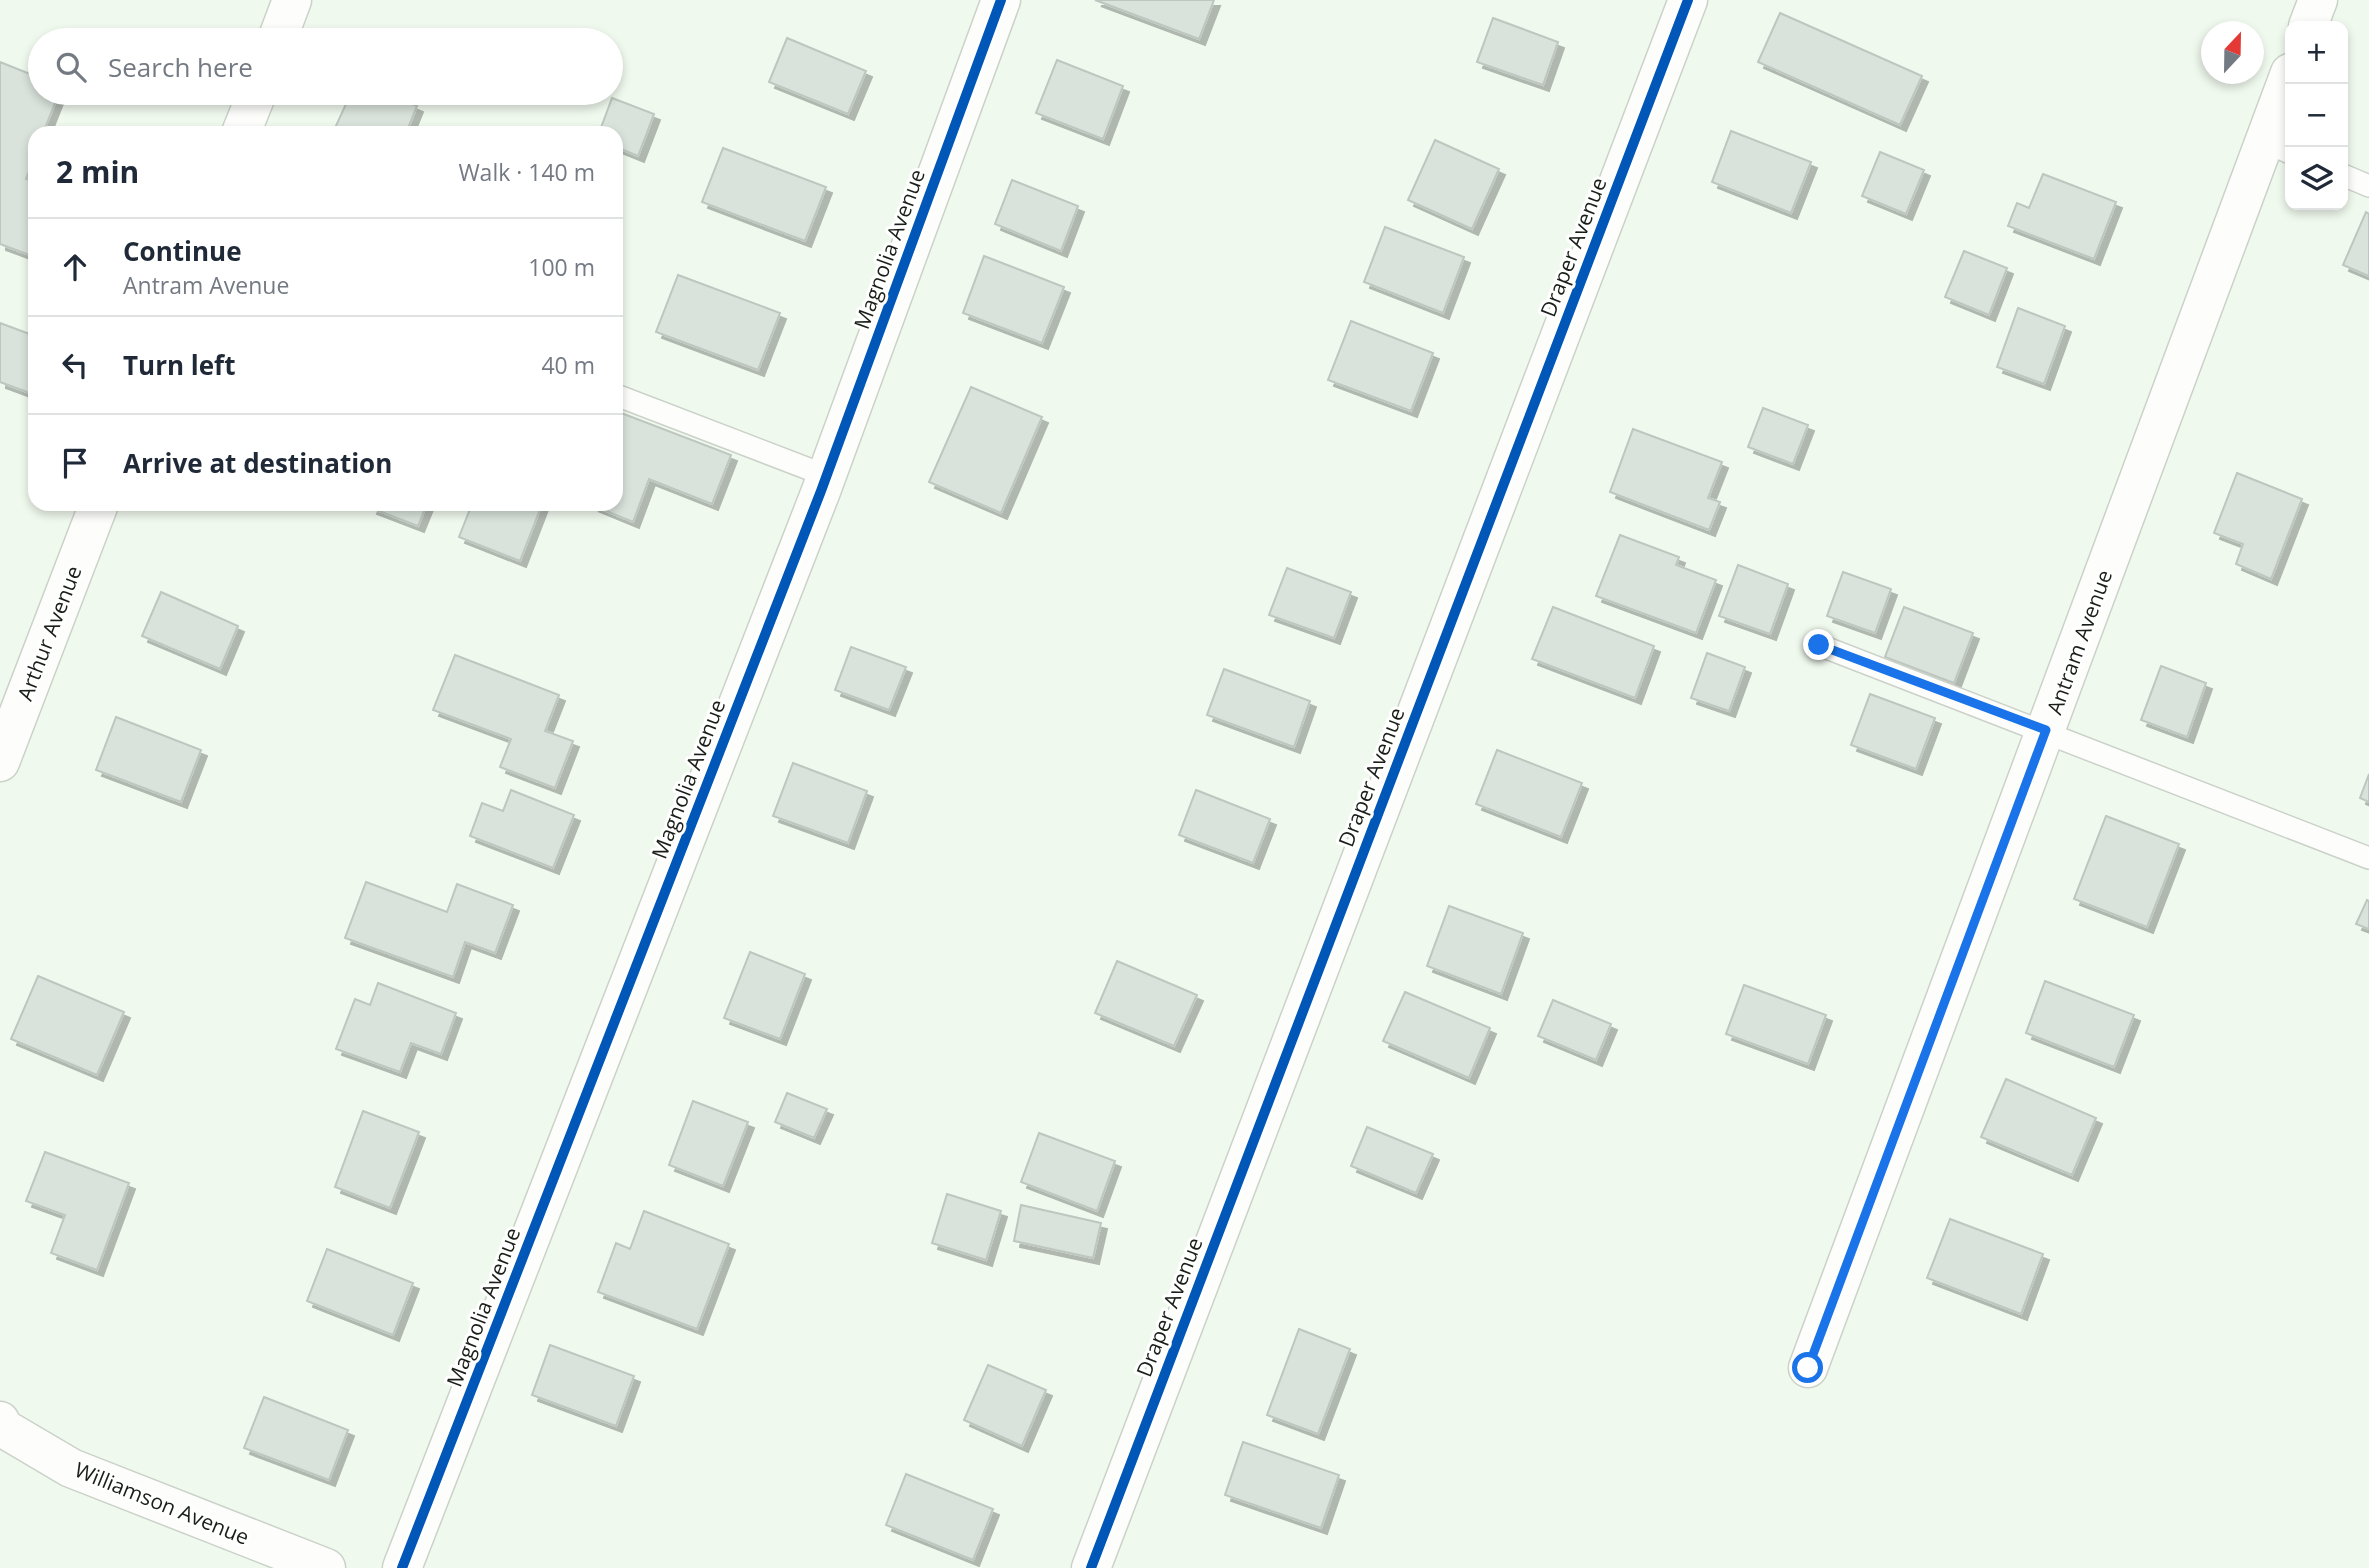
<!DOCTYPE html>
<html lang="en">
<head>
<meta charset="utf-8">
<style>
	:root { --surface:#fff; --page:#f2f2f3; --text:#1f2937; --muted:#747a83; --line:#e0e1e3 }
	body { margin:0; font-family:"Open Sans",sans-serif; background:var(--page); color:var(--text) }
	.controls { position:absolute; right:21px; top:21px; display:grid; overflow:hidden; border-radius:14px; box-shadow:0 4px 10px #0003 }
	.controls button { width:63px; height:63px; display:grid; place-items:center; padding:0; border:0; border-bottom:2px solid var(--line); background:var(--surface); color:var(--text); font:35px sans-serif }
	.compass { position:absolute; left:2201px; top:21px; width:63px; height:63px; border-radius:50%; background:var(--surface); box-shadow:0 4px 10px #0003; rotate:22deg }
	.stop { position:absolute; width:21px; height:21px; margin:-16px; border:5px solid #1a73e8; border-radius:50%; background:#fff }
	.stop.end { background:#1a73e8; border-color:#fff; box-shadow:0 2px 7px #0008 }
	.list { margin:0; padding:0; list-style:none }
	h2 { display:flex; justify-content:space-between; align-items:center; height:91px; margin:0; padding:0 28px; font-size:30px }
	h2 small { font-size:23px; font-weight:400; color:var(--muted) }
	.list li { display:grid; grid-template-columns:46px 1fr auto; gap:21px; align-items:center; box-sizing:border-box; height:98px; padding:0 28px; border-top:2px solid var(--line) }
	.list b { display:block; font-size:26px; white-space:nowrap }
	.list p { margin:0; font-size:23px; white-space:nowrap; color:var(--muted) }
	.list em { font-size:23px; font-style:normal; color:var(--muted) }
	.icon { flex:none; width:38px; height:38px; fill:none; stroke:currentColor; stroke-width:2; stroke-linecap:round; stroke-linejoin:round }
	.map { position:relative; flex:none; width:2369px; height:1568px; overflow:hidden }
	.search { position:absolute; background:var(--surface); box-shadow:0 4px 10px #0003; left:28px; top:28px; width:595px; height:77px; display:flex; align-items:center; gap:18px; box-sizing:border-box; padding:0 24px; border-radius:38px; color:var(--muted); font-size:26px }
	.panel { position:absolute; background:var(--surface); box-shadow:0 4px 10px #0003; left:28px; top:126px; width:595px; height:385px; border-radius:21px }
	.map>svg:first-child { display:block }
</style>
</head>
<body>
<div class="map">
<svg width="2369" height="1568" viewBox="0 0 2369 1568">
	<defs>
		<filter id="shadow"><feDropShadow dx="6" dy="6" stdDeviation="0" flood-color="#0004"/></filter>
	</defs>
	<rect width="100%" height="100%" fill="#f0f9ee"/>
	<path fill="#d9e2db" stroke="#bdc6bf" stroke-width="2" filter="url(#shadow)" d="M1095 0H1214L1199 39Z
		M1780 13 1922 76 1900 125 1758 62Z
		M1493 18 1558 42 1543 85 1477 62Z
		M787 38 866 71 848 114 769 82Z
		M1057 60 1123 86 1103 139 1036 113Z
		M0 62 40 78V93H59L43 133H35V155L26 179 35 182V257L0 244Z
		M351 93H386L417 106 406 133H346L335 128Z
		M612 98 654 114 638 156 616 147V133H599Z
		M1731 131 1811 162 1791 213 1712 182Z
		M1435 140 1499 169 1472 229 1408 200Z
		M723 148 826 187 805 241 702 202Z
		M1880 152 1924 170 1906 214 1862 196Z
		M2043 174 2116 202 2094 259 2008 226 2017 203 2029 208Z
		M1012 180 1078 206 1061 251 995 224Z
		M2366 212 2369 214V276L2343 265Z
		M1385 227 1464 257 1443 313 1364 282Z
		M1964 251 2007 268 1989 315 1945 297Z
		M984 256 1064 287 1042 343 963 313Z
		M678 275 780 313 758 370 656 332Z
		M2018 308 2065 326 2044 384 1997 367Z
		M1351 321 1433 353 1411 411 1328 380Z
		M0 323 35 336V395L0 382Z
		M971 387 1042 417 1001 513 929 482Z
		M1763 408 1808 425 1793 464 1748 447Z
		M616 411 731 455 712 504 649 479 633 522 592 505 616 504Z
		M1633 429 1722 462 1708 498 1720 502 1709 530 1610 492Z
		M2237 473 2302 499 2271 579 2236 564 2243 544 2214 533Z
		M373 504H427L418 526 371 508Z
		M472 504H542L520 561 459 537Z
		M1620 535 1679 557 1676 565 1716 580 1696 633 1596 596Z
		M1738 565 1788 584 1770 634 1719 616Z
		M1287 568 1351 592 1334 638 1269 615Z
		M1843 572 1891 589 1875 633 1827 616Z
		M161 592 238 626 220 669 142 636Z
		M1553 607 1654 646 1635 698 1532 659Z
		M1904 607 1973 633 1954 683 1885 657Z
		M851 647 906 667 889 710 835 690Z
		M1707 653 1745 667 1729 711 1691 698Z
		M455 655 559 695 545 731 573 741 555 788 500 767 511 739 433 710Z
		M2161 666 2206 683 2187 737 2141 720Z
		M1224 669 1310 701 1294 747 1207 715Z
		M1870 694 1935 718 1916 769 1851 745Z
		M116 717 201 750 181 802 96 770Z
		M1497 750 1582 783 1561 837 1476 804Z
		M793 763 867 791 848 843 773 816Z
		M2369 774V802L2360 798Z
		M511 790 574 815 553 868 470 836 482 803 503 811Z
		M1196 790 1270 819 1253 863 1179 835Z
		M2106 816 2179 844 2147 927 2074 899Z
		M366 882 447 912 457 884 513 905 495 953 465 942 453 977 345 938Z
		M2367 900 2369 901V929L2356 924Z
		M1449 906 1523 933 1501 994 1427 966Z
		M750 952 805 974 780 1039 724 1018Z
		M1117 961 1197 995 1174 1046 1095 1013Z
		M38 976 124 1012 97 1075 11 1039Z
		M2045 981 2134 1015 2114 1067 2026 1033Z
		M378 983 456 1013 441 1054 411 1043 400 1072 336 1049 355 999 370 1005Z
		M1744 985 1826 1015 1808 1064 1726 1034Z
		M1405 992 1490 1028 1469 1078 1383 1041Z
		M1553 1000 1611 1024 1596 1060 1538 1036Z
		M2006 1079 2096 1118 2072 1175 1981 1137Z
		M787 1093 827 1109 814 1138 775 1122Z
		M693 1101 748 1122 723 1186 669 1165Z
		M363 1111 419 1132 390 1208 335 1187Z
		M1367 1127 1433 1154 1416 1193 1351 1166Z
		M1039 1133 1115 1161 1097 1211 1021 1182Z
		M45 1152 129 1183 97 1270 51 1253 65 1215 26 1201Z
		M947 1194 1001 1211 986 1260 932 1243Z
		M1021 1205 1101 1223 1093 1258 1014 1241Z
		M644 1211 729 1244 697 1329 598 1292 616 1243 630 1249Z
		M1950 1219 2043 1254 2021 1314 1927 1278Z
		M327 1249 413 1283 393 1335 307 1301Z
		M1299 1329 1350 1349 1318 1434 1267 1415Z
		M550 1345 634 1376 616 1426 532 1395Z
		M988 1365 1046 1390 1022 1446 964 1420Z
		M264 1397 348 1430 329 1480 244 1448Z
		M1243 1442 1339 1475 1321 1528 1225 1495Z
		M906 1474 993 1509 973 1560 886 1525Z"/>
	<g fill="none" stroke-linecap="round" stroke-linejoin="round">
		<g stroke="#cbd2c9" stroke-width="24">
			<path id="service" d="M2265 142 2290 153
				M2343 175 2369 186
				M616 395 827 476
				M1819 645 2369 858"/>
		</g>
		<g stroke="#cbd2c9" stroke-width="41">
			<path id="minor" d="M2308 26 2318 0
				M277 40 292 0
				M241 133 257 93
				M0 762 99 504
				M1808 1368 2290 73
				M0 1421 3 1428 71 1468 326 1568
				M402 1568 821 491 1001 0"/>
		</g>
		<g stroke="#cbd2c9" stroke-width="41">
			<path id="tertiary" d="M1091 1568 1688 0"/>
		</g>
		<use href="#service" stroke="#fdfefc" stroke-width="21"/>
		<use href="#minor" stroke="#fdfefc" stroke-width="38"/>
		<use href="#tertiary" stroke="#fdfefc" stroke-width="38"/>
		<g stroke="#fff" stroke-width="15">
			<path id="cycleway" d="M402 1568 821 491 1001 0
				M1091 1568 1688 0"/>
		</g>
		<use href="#cycleway" stroke="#0057b8" stroke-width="10"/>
	</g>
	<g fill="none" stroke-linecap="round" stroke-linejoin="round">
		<path stroke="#1a73e8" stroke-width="9" d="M1808 1368 2046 730 1819 645"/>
	</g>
	<g text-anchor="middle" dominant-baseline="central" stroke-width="6" stroke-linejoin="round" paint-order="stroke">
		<g font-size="21" fill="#191f18" stroke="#fff">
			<text transform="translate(1573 247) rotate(-69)">Draper Avenue</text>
			<text transform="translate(889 249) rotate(-70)">Magnolia Avenue</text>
			<text transform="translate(49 633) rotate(-69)">Arthur Avenue</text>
			<text transform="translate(2079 642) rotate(-70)">Antram Avenue</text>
			<text transform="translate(1371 777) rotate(-69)">Draper Avenue</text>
			<text transform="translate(688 779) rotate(-69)">Magnolia Avenue</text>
			<text transform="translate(483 1307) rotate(-69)">Magnolia Avenue</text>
			<text transform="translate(1169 1307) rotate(-69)">Draper Avenue</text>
			<text transform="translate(162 1503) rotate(22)">Williamson Avenue</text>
		</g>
	</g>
</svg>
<div class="controls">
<button>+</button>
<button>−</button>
<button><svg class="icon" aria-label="layers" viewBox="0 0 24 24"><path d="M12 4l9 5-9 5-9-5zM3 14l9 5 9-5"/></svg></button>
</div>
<svg class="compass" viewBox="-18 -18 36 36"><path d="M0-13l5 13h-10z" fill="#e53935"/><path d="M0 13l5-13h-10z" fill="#747a83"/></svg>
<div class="stop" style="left:1808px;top:1368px"></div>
<div class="stop end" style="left:1819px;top:645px"></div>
<div class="search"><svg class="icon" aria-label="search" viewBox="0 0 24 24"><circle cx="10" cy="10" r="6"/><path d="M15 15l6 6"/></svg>Search here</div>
<section class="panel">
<h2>2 min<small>Walk · 140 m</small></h2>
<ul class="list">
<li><svg class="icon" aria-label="ahead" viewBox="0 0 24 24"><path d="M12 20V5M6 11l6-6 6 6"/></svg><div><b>Continue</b><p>Antram Avenue</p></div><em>100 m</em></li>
<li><svg class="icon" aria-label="left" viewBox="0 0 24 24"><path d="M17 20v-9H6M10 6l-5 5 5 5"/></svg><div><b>Turn left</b></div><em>40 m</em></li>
<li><svg class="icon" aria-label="arrive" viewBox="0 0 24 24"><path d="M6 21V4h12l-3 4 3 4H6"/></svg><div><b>Arrive at destination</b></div></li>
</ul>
</section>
</div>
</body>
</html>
